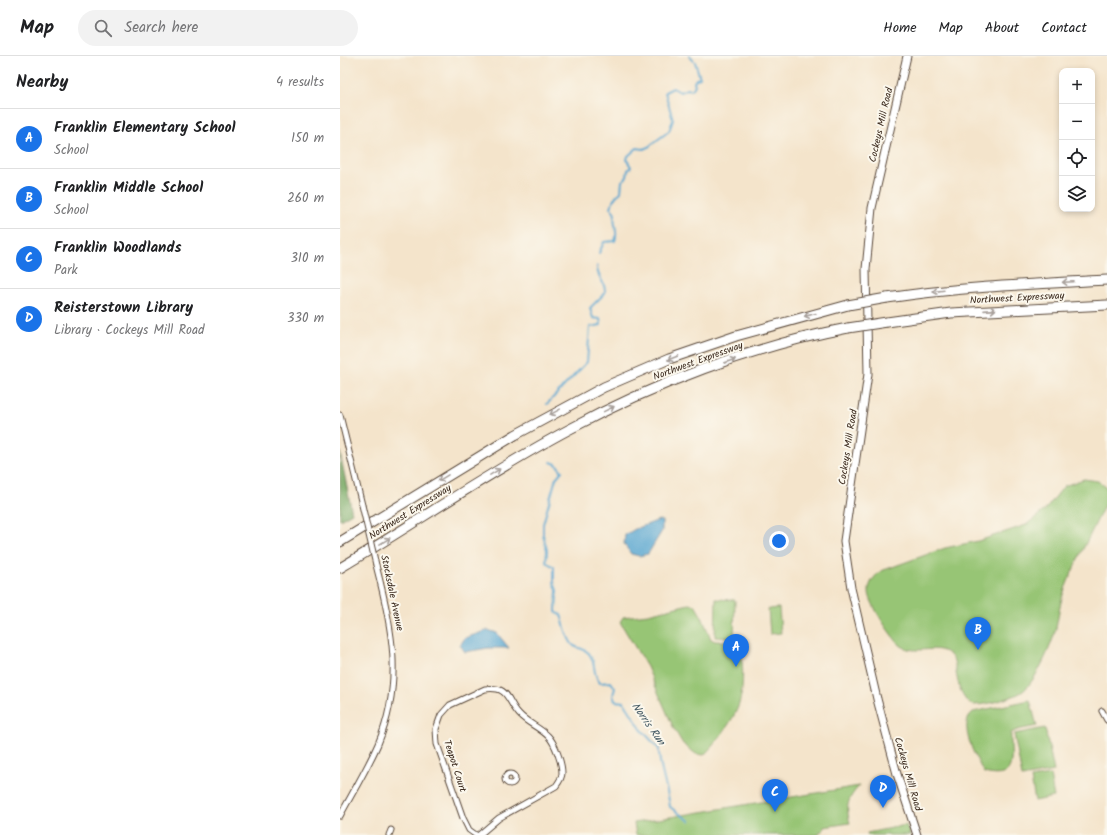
<!DOCTYPE html>
<html lang="en">
<head>
<meta charset="utf-8">
<style>
	:root { --surface:#fff; --page:#f2f2f2; --text:#202124; --muted:#757577; --line:#e0e0e0; --accent:#1a73e8 }
	body { margin:0; font-family:Kalam,sans-serif; background:var(--page); color:var(--text) }
	.controls { position:absolute; right:12px; top:12px; display:grid; overflow:hidden; border-radius:8px; box-shadow:0 2px 6px #0003 }
	.controls button { width:36px; height:36px; display:grid; place-items:center; padding:0; border:0; border-bottom:1px solid var(--line); background:var(--surface); color:var(--text); font:20px sans-serif }
	.you { position:absolute; left:439px; top:485px; width:14px; height:14px; margin:-10px; border:3px solid #fff; border-radius:50%; background:#1a73e8; box-shadow:0 0 0 6px #1a73e833 }
	.badge { display:grid; place-items:center; width:26px; height:26px; border-radius:50%; background:var(--accent); color:#fff; font-size:13px; font-weight:700 }
	.pin { position:absolute; translate:-50% -33px; filter:drop-shadow(0 1px 2px #0008) }
	.pin::after { content:''; position:absolute; top:21px; width:14px; height:12px; background:inherit; clip-path:polygon(0 0,100% 0,50% 100%) }
	.list { margin:0; padding:0; list-style:none }
	h2 { display:flex; justify-content:space-between; align-items:center; height:52px; margin:0; padding:0 16px; font-size:17px }
	h2 small { font-size:13px; font-weight:400; color:var(--muted) }
	.list li { display:grid; grid-template-columns:26px 1fr auto; gap:12px; align-items:center; box-sizing:border-box; height:60px; padding:0 16px; border-top:1px solid var(--line) }
	.list b { display:block; font-size:15px; white-space:nowrap }
	.list p { margin:0; font-size:13px; white-space:nowrap; color:var(--muted) }
	.list em { font-size:13px; font-style:normal; color:var(--muted) }
	.icon { flex:none; width:22px; height:22px; fill:none; stroke:currentColor; stroke-width:2; stroke-linecap:round; stroke-linejoin:round }
	.map { position:relative; flex:none; width:767px; height:779px; overflow:hidden }
	header { display:flex; align-items:center; gap:24px; box-sizing:border-box; height:56px; padding:0 20px; background:var(--surface); border-bottom:1px solid var(--line) }
	header strong { font-size:19px }
	nav { display:flex; gap:22px; margin-inline-start:auto; font-size:14px }
	.search { width:280px; height:36px; background:var(--page); display:flex; align-items:center; gap:10px; box-sizing:border-box; padding:0 14px; border-radius:22px; color:var(--muted); font-size:15px }
	main { display:flex }
	aside { flex:1; background:var(--surface) }
	.map>svg:first-child { display:block }
</style>
</head>
<body>
<header>
<strong>Map</strong>
<div class="search"><svg class="icon" aria-label="search" viewBox="0 0 24 24"><circle cx="10" cy="10" r="6"/><path d="M15 15l6 6"/></svg>Search here</div>
<nav><a>Home</a><a>Map</a><a>About</a><a>Contact</a></nav>
</header>
<main>
<aside>
<h2>Nearby<small>4 results</small></h2>
<ul class="list">
<li><span class="badge">A</span><div><b>Franklin Elementary School</b><p>School</p></div><em>150 m</em></li>
<li><span class="badge">B</span><div><b>Franklin Middle School</b><p>School</p></div><em>260 m</em></li>
<li><span class="badge">C</span><div><b>Franklin Woodlands</b><p>Park</p></div><em>310 m</em></li>
<li><span class="badge">D</span><div><b>Reisterstown Library</b><p>Library · Cockeys Mill Road</p></div><em>330 m</em></li>
</ul>
</aside>
<div class="map">
<svg width="767" height="779" viewBox="0 0 767 779">
	<rect width="100%" height="100%" fill="#fbf7ec"/>
	<filter id="ink" filterUnits="userSpaceOnUse"><feTurbulence type="fractalNoise" baseFrequency=".025" numOctaves="2"/><feDisplacementMap in="SourceGraphic" scale="8" xChannelSelector="R" yChannelSelector="G"/><feConvolveMatrix kernelMatrix="1 2 1 2 8 2 1 2 1" color-interpolation-filters="sRGB"/></filter>
	<filter id="wash" filterUnits="userSpaceOnUse"><feTurbulence type="fractalNoise" baseFrequency=".012" numOctaves="4" result="noise"/><feDisplacementMap in="SourceGraphic" scale="16" xChannelSelector="R" yChannelSelector="G"/><feGaussianBlur stdDeviation="0.9" result="paint"/><feColorMatrix in="noise" values="0 0 0 0 0 0 0 0 0 0 0 0 0 0 0 0 0 1.4 0 .05"/><feComposite in="paint" operator="in"/></filter>
	<g filter="url(#wash)">
		<rect width="100%" height="100%" fill="#f4e4cb"/>
		<path fill="#97c574" stroke="#697849" d="M744 423 758 425 767 432V443C754 473 737 502 725 533 720 546 719 558 716 572 713 587 694 630 680 637 671 642 639 652 630 648 623 644 618 628 617 621 615 614 616 604 610 599 597 587 577 599 563 591 554 586 528 546 529 535 529 526 535 520 541 515L605 492 638 485 686 469 706 453 724 430Z
			M376 543 395 544 394 582 375 581Z
			M349 548 355 549 362 561 371 583 375 585H401C402 605 405 628 399 648 394 664 376 687 364 699L356 698 343 688 334 673 307 611 280 566 283 561 308 558Z
			M439 552 441 577 430 578 428 553Z
			M690 644 697 670 677 674 671 677C670 700 679 726 644 717 636 703 617 668 633 656Z
			M705 672 714 715 682 721 674 678Z
			M710 719 714 741 695 745 691 722Z
			M519 730C508 743 505 749 510 767L484 771 483 775 479 776V779H296L294 767Z
			M566 769 570 779H528L527 777Z"/>
		<path fill="#79aa66" stroke="#5a6a42" d="M0 396 12 457 0 464Z"/>
		<path fill="#56a5d0" stroke="#486877" d="M319 464 322 465V475L308 498 299 500 291 498 284 488 285 479 295 473Z
			M148 574 157 577 169 592H148L125 596 120 589 125 582Z"/>
		<g fill="none" stroke-linecap="round" stroke-linejoin="round">
			<path stroke="#56a5d0" stroke-width="2" d="M259 197 264 186 275 185C279 175 272 167 275 158L271 152C272 145 275 140 281 136L282 125 287 121 288 114 291 111 287 104 288 100 297 92 303 93 307 92 329 75 333 64 325 36 333 32 340 36 347 33 352 34 355 29 354 26 356 23 360 22 355 6 349 0
				M207 348 247 306 250 271 261 269 260 263 253 262 250 252 265 237C266 225 256 221 257 210
				M211 406 216 408 222 415 216 422 203 468V479L207 494 206 506 214 511V526L217 534 216 556 221 559C224 567 227 585 234 590 240 593 247 593 250 599 257 610 251 615 260 627L271 626 275 632 273 639 275 645 284 646 301 673 319 693C318 710 328 732 330 751L350 765"/>
		</g>
	</g>
	<g filter="url(#ink)">
		<g fill="none" stroke-linecap="round" stroke-linejoin="round">
			<g stroke="#574638" stroke-width="7">
				<path id="street" d="M0 359 22 449
					M762 655 767 664
					M165 723a5 5 0 1 1 10 0a5 5 0 1 1-10 0Z
					M0 760C13 736 27 713 38 688 64 626 52 571 36 509
					M49 779 51 774
					M136 779 129 774 123 762 97 688 96 673 101 659 110 649 145 633C170 630 166 644 179 658 187 667 199 671 208 680 215 687 222 707 222 717 222 722 219 726 216 730L159 762 139 779"/>
			</g>
			<g stroke="#574638" stroke-width="9">
				<path id="secondary" d="M567 0 532 152 526 213 528 318 504 485 511 532 537 643 557 718 577 779"/>
			</g>
			<g stroke="#574638" stroke-width="11">
				<path id="highway" d="M547 242C620 231 693 228 767 224
					M547 266 611 257 767 249
					M0 486 175 379 264 331 329 303 396 280 508 249
					M0 512C76 467 149 416 228 374 313 328 413 290 508 272"/>
			</g>
			<use href="#street" stroke="#fff" stroke-width="5"/>
			<use href="#secondary" stroke="#fff" stroke-width="7"/>
			<use href="#highway" stroke="#fff" stroke-width="9"/>
			<g stroke="#574638" stroke-width="7" stroke-linecap="butt">
				<path id="street-bridge" d="M22 449 36 509"/>
			</g>
			<g stroke="#574638" stroke-width="11" stroke-linecap="butt">
				<path id="highway-bridge" d="M508 249 547 242
					M508 272 547 266"/>
			</g>
			<use href="#street-bridge" stroke="#fff" stroke-width="5"/>
			<use href="#highway-bridge" stroke="#fff" stroke-width="9"/>
		</g>
		<defs><path id="oneway-shaft" d="M-6 0H5M1.5-3L5.5 0L1.5 3" fill="none" stroke-width="1.6" stroke-linecap="round" stroke-linejoin="round"/></defs>
		<g stroke="#a79f9a">
			<use href="#oneway-shaft" transform="translate(728 226) rotate(177)"/>
			<use href="#oneway-shaft" transform="translate(598 235) rotate(173)"/>
			<use href="#oneway-shaft" transform="translate(650 254) rotate(-4)"/>
			<use href="#oneway-shaft" transform="translate(470 259) rotate(166)"/>
			<use href="#oneway-shaft" transform="translate(333 302) rotate(159)"/>
			<use href="#oneway-shaft" transform="translate(390 305) rotate(-20)"/>
			<use href="#oneway-shaft" transform="translate(269 353) rotate(-26)"/>
			<use href="#oneway-shaft" transform="translate(215 356) rotate(151)"/>
			<use href="#oneway-shaft" transform="translate(155 416) rotate(-31)"/>
			<use href="#oneway-shaft" transform="translate(103 422) rotate(148)"/>
			<use href="#oneway-shaft" transform="translate(45 485) rotate(-31)"/>
		</g>
	</g>
	<g text-anchor="middle" dominant-baseline="central" stroke-width="4" stroke-linejoin="round" paint-order="stroke">
		<g font-size="10" fill="#3b2a1e" stroke="#fbf7ec">
			<text transform="translate(541 69) rotate(-77)">Cockeys Mill Road</text>
			<text transform="translate(677 242) rotate(-3)">Northwest Expressway</text>
			<text transform="translate(358 305) rotate(-20)">Northwest Expressway</text>
			<text transform="translate(508 391) rotate(-81)">Cockeys Mill Road</text>
			<text transform="translate(70 456) rotate(-32)">Northwest Expressway</text>
			<text transform="translate(52 537) rotate(78)">Stocksdale Avenue</text>
			<text transform="translate(115 710) rotate(72)">Teapot Court</text>
			<text transform="translate(568 718) rotate(74)">Cockeys Mill Road</text>
		</g>
		<g font-size="11" font-style="italic" fill="#465b65" stroke="#fbf7ec">
			<text transform="translate(308 668) rotate(55)">Norris Run</text>
		</g>
	</g>
</svg>
<div class="controls">
<button>+</button>
<button>−</button>
<button><svg class="icon" aria-label="locate" viewBox="0 0 24 24"><circle cx="12" cy="12" r="6"/><path d="M12 2v4M12 18v4M2 12h4M18 12h4"/></svg></button>
<button><svg class="icon" aria-label="layers" viewBox="0 0 24 24"><path d="M12 4l9 5-9 5-9-5zM3 14l9 5 9-5"/></svg></button>
</div>
<div class="you"></div>
<div class="pin badge" style="left:396px;top:611px">A</div>
<div class="pin badge" style="left:638px;top:594px">B</div>
<div class="pin badge" style="left:435px;top:756px">C</div>
<div class="pin badge" style="left:543px;top:752px">D</div>
</div>
</main>
</body>
</html>
